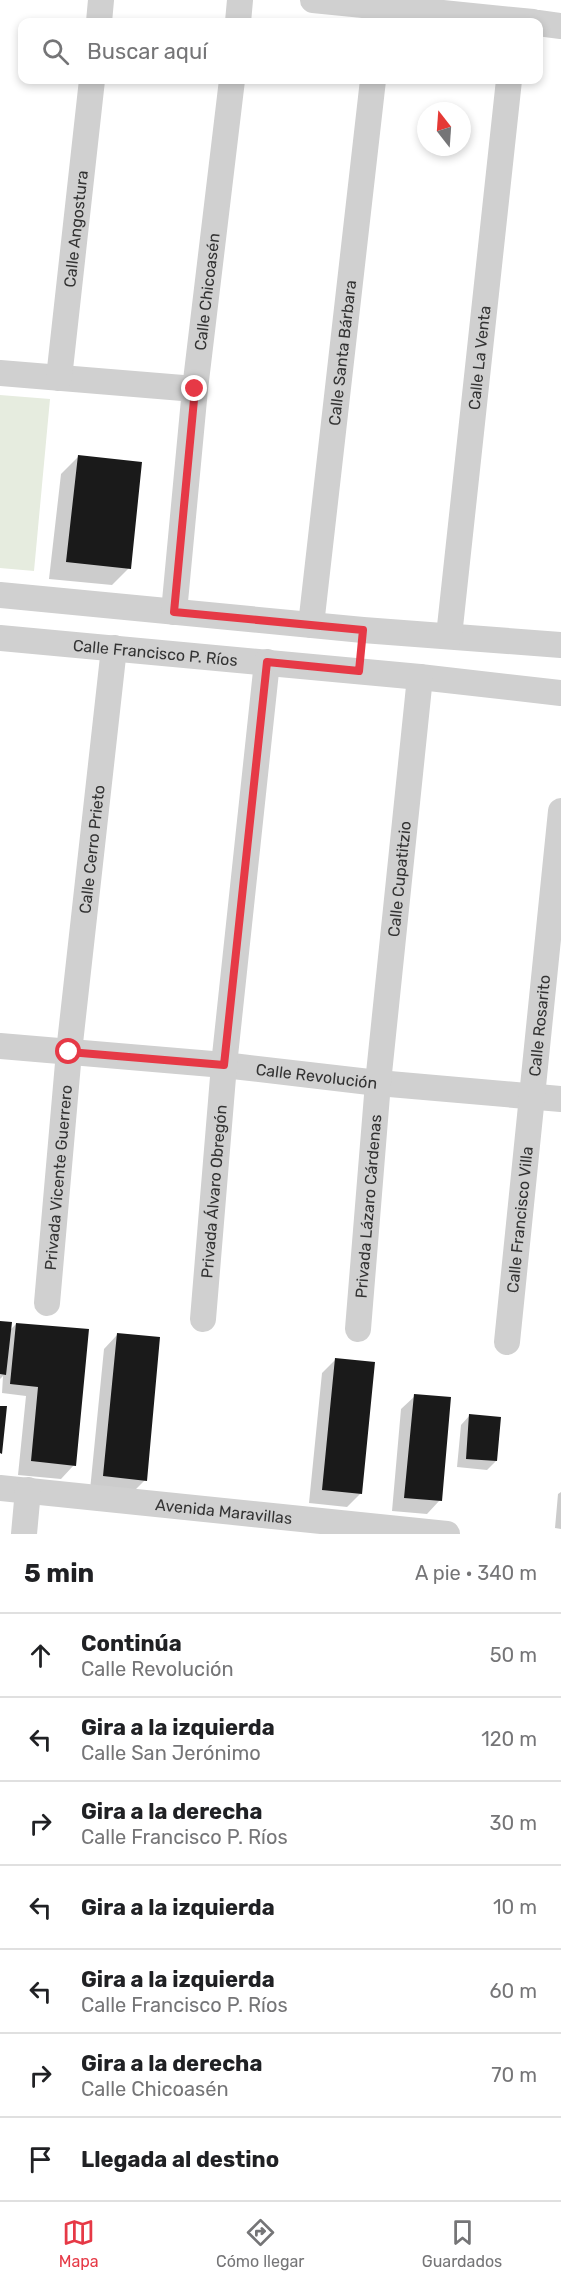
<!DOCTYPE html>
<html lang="es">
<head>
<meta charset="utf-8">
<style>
	:root { --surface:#fff; --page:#f6f6f6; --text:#202124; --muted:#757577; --line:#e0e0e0; --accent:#e63946 }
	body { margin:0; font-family:Rubik,sans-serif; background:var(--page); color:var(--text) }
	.compass { position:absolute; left:417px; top:102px; width:54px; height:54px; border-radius:50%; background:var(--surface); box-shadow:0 3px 9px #0003; rotate:343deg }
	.stop { position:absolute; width:18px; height:18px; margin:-14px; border:4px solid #e63946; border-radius:50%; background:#fff }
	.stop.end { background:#e63946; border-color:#fff; box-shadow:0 2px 6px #0008 }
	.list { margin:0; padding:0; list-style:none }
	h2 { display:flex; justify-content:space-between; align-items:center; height:78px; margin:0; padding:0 24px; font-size:26px }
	h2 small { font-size:20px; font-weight:400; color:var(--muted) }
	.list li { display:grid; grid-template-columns:39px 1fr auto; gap:18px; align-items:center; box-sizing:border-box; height:84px; padding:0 24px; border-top:2px solid var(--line) }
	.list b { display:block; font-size:22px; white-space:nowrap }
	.list p { margin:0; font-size:20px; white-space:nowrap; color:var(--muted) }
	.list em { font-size:20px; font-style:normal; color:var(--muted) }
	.icon { flex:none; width:33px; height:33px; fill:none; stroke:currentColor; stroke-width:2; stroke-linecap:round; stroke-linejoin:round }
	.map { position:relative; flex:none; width:561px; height:1534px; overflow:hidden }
	.search { position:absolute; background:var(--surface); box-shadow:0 3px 9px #0003; left:18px; right:18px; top:18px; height:66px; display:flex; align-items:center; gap:15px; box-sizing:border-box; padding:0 21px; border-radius:12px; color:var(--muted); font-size:22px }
	.sheet { height:666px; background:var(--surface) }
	nav { display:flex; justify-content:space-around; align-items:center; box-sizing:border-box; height:84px; border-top:2px solid var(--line); background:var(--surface); font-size:16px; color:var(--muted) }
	nav a { display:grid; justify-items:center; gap:3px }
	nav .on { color:var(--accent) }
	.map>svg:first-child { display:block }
</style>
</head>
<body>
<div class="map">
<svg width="561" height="1534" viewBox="0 0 561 1534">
	<rect width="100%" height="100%" fill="#fff"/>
	<path fill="#e6ecdf" d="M0 395 50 399 34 571 0 568Z"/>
	<path fill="#0003" d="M78 457 129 568 112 585 49 579 61 474Z
		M0 1323 9 1331 16 1324 74 1465 61 1479 18 1475 26 1396 2 1393 3 1376 0 1379Z
		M117 1335 145 1480 132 1493 90 1490 104 1349Z
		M335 1360 361 1493 347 1507 309 1503 322 1373Z
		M415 1396 440 1500 427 1514 392 1511 401 1409Z
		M470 1415 496 1461 487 1470 457 1467 461 1425Z
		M561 1492V1529L555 1528 558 1494Z"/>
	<path fill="#1a1a1a" d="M78 455 142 462 131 569 66 562Z
		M0 1321 12 1322 6 1375 0 1374Z
		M16 1323 89 1329 76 1466 31 1461 38 1387 10 1384Z
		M117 1333 160 1337 147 1481 103 1476Z
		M335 1358 375 1362 362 1494 322 1490Z
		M414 1394 451 1397 442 1501 404 1498Z
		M0 1406H7L2 1454 0 1453Z
		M469 1414 501 1417 497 1461 466 1459Z"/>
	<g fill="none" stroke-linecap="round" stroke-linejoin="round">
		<g stroke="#d0d0d0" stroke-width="26">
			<path d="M313 0 533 22"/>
			<path d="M99 22 101 0"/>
			<path d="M238 22 240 0"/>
			<path d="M538 23 561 26"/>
			<path d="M0 373 195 389"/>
			<path id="s1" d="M59 378 92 80"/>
			<path d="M0 595 363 630 561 645"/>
			<path id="s2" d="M174 612 195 389 232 80"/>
			<path id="s3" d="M311 625 373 80"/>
			<path id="s4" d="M449 636 509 80"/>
			<path id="s5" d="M0 638 420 677 561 693"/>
			<path id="s6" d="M0 1046 224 1065 378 1083 561 1099"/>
			<path id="s7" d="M47 1303 69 1052 114 648"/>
			<path id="s8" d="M203 1319 224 1065 267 662"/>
			<path id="s9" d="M358 1329 378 1083 420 677"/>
			<path id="s10" d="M507 1342 561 811"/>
			<path id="s11" d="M0 1488 447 1534"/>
			<path d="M24 1534 28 1490"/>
		</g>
	</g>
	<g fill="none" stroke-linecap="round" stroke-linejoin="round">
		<path stroke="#e63946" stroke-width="8" d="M69 1052 224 1065 267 662 359 671 363 630 174 612 195 389"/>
	</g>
	<g text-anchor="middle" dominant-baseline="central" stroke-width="6" stroke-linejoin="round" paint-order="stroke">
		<g font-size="16" fill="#333" stroke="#fff">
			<text stroke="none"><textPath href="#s1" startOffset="150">Calle Angostura</textPath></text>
			<text stroke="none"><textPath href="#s2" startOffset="322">Calle Chicoasén</textPath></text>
			<text stroke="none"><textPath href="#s3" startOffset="274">Calle Santa Bárbara</textPath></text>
			<text stroke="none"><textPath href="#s4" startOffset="280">Calle La Venta</textPath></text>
			<text stroke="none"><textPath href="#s5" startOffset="156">Calle Francisco P. Ríos</textPath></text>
			<text stroke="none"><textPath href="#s7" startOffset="456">Calle Cerro Prieto</textPath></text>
			<text stroke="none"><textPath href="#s9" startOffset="452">Calle Cupatitzio</textPath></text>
			<text stroke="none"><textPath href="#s10" startOffset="318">Calle Rosarito</textPath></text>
			<text stroke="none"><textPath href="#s6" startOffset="318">Calle Revolución</textPath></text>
			<text stroke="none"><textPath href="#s7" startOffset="126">Privada Vicente Guerrero</textPath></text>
			<text stroke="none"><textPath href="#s8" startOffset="128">Privada Álvaro Obregón</textPath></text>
			<text stroke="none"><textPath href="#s9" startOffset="123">Privada Lázaro Cárdenas</textPath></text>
			<text stroke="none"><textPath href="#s10" startOffset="123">Calle Francisco Villa</textPath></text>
			<text stroke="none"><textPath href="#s11" startOffset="225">Avenida Maravillas</textPath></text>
		</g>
	</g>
</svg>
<svg class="compass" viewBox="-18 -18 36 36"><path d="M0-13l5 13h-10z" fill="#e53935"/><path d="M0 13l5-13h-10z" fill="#757577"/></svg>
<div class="stop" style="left:69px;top:1052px"></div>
<div class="stop end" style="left:195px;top:389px"></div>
<div class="search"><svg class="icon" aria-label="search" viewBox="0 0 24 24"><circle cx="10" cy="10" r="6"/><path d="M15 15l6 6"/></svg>Buscar aquí</div>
</div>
<section class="sheet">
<h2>5 min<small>A pie · 340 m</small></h2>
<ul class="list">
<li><svg class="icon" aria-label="ahead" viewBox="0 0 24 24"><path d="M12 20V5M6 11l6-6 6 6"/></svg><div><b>Continúa</b><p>Calle Revolución</p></div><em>50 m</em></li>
<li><svg class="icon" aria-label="left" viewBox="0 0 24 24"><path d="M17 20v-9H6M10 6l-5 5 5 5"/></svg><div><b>Gira a la izquierda</b><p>Calle San Jerónimo</p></div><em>120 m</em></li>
<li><svg class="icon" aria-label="right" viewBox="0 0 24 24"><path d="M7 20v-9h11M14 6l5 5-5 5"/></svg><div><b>Gira a la derecha</b><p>Calle Francisco P. Ríos</p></div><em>30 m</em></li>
<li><svg class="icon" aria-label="left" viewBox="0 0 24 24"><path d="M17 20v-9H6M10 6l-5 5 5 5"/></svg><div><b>Gira a la izquierda</b></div><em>10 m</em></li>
<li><svg class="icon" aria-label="left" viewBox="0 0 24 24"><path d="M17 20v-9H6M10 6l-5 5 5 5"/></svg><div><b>Gira a la izquierda</b><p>Calle Francisco P. Ríos</p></div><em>60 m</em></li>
<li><svg class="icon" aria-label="right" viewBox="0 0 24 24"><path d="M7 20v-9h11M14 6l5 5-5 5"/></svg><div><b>Gira a la derecha</b><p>Calle Chicoasén</p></div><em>70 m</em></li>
<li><svg class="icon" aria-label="arrive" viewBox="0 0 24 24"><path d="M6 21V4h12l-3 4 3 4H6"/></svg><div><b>Llegada al destino</b></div></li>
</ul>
</section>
<nav>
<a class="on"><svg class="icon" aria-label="map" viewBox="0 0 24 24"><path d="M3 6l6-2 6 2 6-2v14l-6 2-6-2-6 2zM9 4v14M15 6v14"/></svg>Mapa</a>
<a><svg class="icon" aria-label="directions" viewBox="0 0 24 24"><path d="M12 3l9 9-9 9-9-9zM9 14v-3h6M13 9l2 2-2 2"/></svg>Cómo llegar</a>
<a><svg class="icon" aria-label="saved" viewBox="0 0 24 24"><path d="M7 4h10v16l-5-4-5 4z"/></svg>Guardados</a>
</nav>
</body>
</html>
